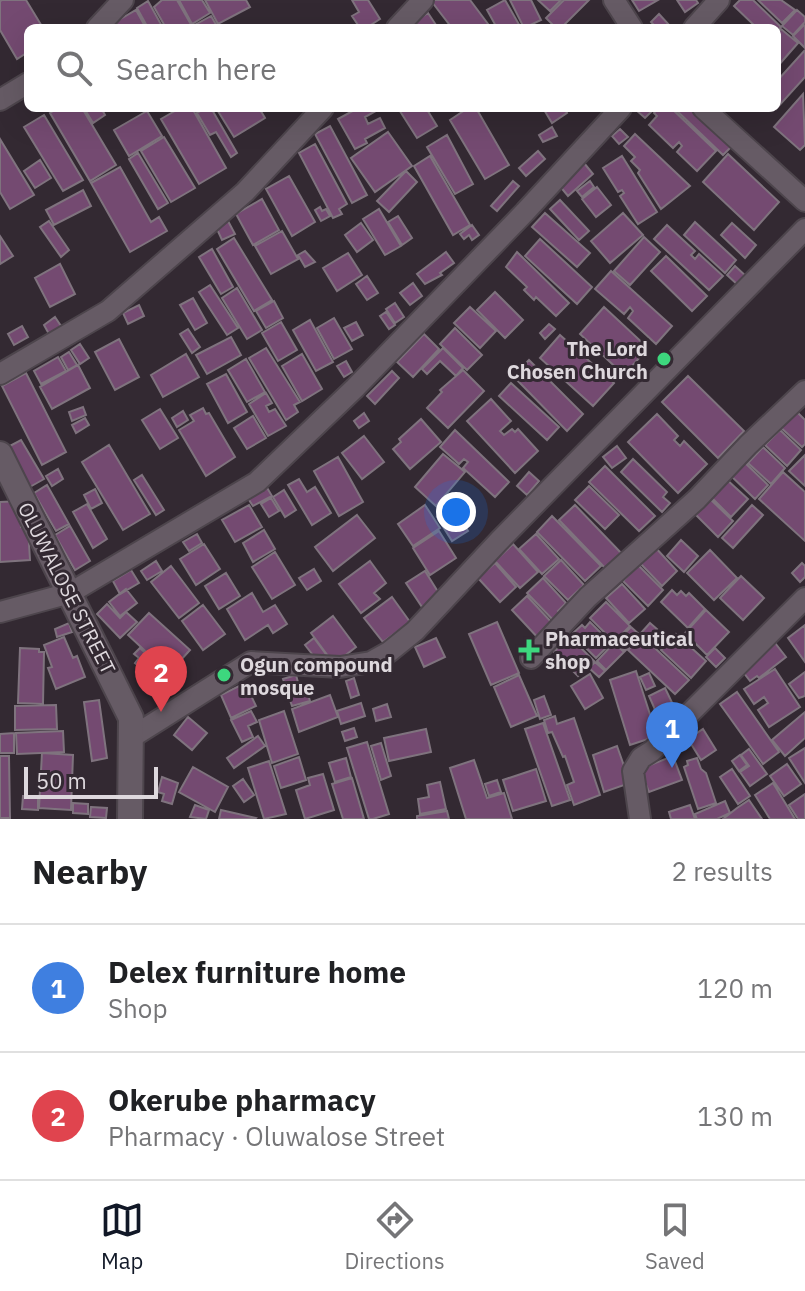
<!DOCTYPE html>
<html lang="en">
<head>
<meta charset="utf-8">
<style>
	:root { --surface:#fff; --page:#f2f2f2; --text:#202124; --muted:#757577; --line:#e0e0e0; --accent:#111827 }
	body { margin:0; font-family:"IBM Plex Sans",sans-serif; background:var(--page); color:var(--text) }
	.scale { position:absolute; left:24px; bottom:20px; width:134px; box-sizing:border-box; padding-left:8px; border:4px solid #ded8dd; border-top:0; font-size:22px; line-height:28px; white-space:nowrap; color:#ded8dd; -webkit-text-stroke:6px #332932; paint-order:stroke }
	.you { position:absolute; left:456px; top:512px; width:28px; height:28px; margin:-20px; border:6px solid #fff; border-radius:50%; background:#1a73e8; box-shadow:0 0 0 12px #1a73e833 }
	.badge { display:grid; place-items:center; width:52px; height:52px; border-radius:50%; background:var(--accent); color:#fff; font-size:26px; font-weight:700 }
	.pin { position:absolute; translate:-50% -66px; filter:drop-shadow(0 2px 4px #0008) }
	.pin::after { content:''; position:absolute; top:42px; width:28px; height:24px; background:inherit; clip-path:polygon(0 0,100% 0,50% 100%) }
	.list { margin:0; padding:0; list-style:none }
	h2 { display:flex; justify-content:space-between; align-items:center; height:104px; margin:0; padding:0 32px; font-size:34px }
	h2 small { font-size:26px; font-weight:400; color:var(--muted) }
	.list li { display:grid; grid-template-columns:52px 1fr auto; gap:24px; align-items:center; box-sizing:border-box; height:128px; padding:0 32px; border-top:2px solid var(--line) }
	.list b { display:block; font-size:30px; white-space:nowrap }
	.list p { margin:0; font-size:26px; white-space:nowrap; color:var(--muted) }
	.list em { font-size:26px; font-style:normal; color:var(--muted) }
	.icon { flex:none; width:44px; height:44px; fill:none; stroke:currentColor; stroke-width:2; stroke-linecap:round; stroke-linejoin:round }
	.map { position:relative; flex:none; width:805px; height:819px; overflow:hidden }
	.search { position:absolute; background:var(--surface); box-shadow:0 8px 32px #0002; left:24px; right:24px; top:24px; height:88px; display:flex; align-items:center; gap:20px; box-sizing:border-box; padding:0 28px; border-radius:12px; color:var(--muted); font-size:30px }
	.sheet { height:360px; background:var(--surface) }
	nav { display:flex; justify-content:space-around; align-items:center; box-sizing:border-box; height:112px; border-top:2px solid var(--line); background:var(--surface); font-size:22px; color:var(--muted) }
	nav a { display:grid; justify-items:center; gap:4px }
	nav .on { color:var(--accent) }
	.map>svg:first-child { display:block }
</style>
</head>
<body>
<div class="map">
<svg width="805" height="819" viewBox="0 0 805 819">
	<rect width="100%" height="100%" fill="#332932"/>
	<path fill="#744a71" stroke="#7f737e" stroke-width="2" d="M2 0H26L43 28H28V52L17 59 0 30V1Z
		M162 0H177L193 28H166L154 7Z
		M179 0H202L210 13 192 24Z
		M205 0H246L250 7 218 24Z
		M352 0H368L380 19 366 28H360L352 16 359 12Z
		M435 0H470L491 28H452L432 2Z
		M505 0 521 28H497L487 10Z
		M510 0H531L541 20 524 28Z
		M538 0H561L550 11Z
		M564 0H589L561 28H556L546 18Z
		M632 0H658L639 11Z
		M677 0H696L698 3 685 12Z
		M740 0H753L781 27 777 31V28H757L734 6Z
		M758 0H781L795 10 782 23Z
		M148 1 163 28H148L137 8Z
		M136 10 146 28H115L112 24Z
		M797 10 805 17V22L793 35 782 26Z
		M428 13 438 28H413L411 24Z
		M659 14 670 26 668 28H657L651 22Z
		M211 16 218 28H194L193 26Z
		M804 25 805 26V48L793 36Z
		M781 29 798 43 777 67V34Z
		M805 50V77L777 108V81Z
		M803 94 805 145 800 150 774 127Z
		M58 108H82L116 165 90 181 50 113Z
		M84 108H101L105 115 93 123Z
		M180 108H192L226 168 199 184 161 119Z
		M206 108H211L237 153 231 157 216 132 210 135 197 113Z
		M216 108H259L265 118 234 137Z
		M358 108H374L376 111 365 117 368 124 380 118 385 128 365 139 367 143 355 149 338 119Z
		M398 108H426L437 126 417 138Z
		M468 108H476L509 165 485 179 450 120Z
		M543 108H564L567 113 552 123Z
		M638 108H655L645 118 636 110Z
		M658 108H671L716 151 697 171 677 152 682 146 679 142 673 148 649 125 657 116 654 113Z
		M674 108H691L731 147 723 155Z
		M147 111 162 136 129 156 114 130Z
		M44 115 83 180 63 191 24 127Z
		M330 126 367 195 352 203 315 134Z
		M552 127 557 136 543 142 539 135Z
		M620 129 628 137 619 144 612 136Z
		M388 132 412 166 375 192 351 158Z
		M635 134 690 186 661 209 638 173 640 170 631 161 635 157 624 146Z
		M447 135 473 184 455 194 427 147Z
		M164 137 195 188 171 202 141 151Z
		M0 139 34 195 10 209 0 192Z
		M315 144 347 204 339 209 342 214 333 218 299 153Z
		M538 151 545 159 526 176 519 168Z
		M138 153 168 203 158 209 129 159Z
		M728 154 779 202 754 230 703 182Z
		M430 156 470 225 453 235 414 166Z
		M622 156 657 212 638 224 620 196 624 193 622 190 618 192 603 168Z
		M40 160 51 178 35 188 24 171Z
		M584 163 593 174 568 196 559 185Z
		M120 167 151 222 159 217 167 231 130 252 91 183Z
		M406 171 417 182 389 212 377 201Z
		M289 176 315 222 292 236 266 189Z
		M513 181 519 186 497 211 491 206Z
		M590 181 594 187 582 197 577 191Z
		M597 187 611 205 596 217 582 199Z
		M83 190 91 206 54 225 46 210Z
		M262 199 279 230 253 245 236 214Z
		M560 200 589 231 579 240 550 209Z
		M320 207 322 211 326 209 330 216 321 221 315 210Z
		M379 209 401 246 385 255 363 219Z
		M545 213 590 253 577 267 532 227Z
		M623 213 643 235 610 263 591 241Z
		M398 216 412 238 402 245 388 222Z
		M49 221 69 250 61 257 40 227Z
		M228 221 235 234 222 240 216 227Z
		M695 222 736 260 725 273 684 235Z
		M361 223 373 240 357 252 345 235Z
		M732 223 756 245 745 258 721 235Z
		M472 225 479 235 472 240 469 235 464 239 460 234Z
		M667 225 695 251 691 255 695 259 699 254 723 276 709 290 654 239Z
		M282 231 298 259 271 274 255 246Z
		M0 236 13 256 0 264Z
		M644 237 660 252 630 285 614 271Z
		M234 238 272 300 254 311 217 249Z
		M540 239 592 287 577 304 525 256Z
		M212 249 233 287 221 294 199 257Z
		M305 251 315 262 305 267 298 255Z
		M446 252 454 263 440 273 442 275 425 284 417 274Z
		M517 252 569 303 556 316 536 297 534 300 524 290 527 287 506 267Z
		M348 253 362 275 337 291 323 268Z
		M666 256 707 296 692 311 651 271Z
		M60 264 75 294 50 307 35 278Z
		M735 266 747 277 739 286 727 275Z
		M611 271 672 326 656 344 628 318 633 311 630 307 624 314 595 289Z
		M367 276 378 293 367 300 356 284Z
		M413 283 422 296 410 305 400 293Z
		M210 285 238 328 227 335 199 292Z
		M237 288 262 330 247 339 222 298Z
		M495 292 523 320 505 338 477 310Z
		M193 298 207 323 195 330 180 305Z
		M274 301 283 318 266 328 256 311Z
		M395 303 404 317 395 323 386 309Z
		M139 305 144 316 128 324 123 313Z
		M470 307 496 331 480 348 454 323Z
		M604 307 648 348 624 375 580 334Z
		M386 312 395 325 389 329 380 316Z
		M55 317 61 326 49 334 44 325Z
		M334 318 352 349 334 359 317 328Z
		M310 320 333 362 316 371 293 330Z
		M281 322 297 350 278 361 262 333Z
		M356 322 363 335 352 341 344 328Z
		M549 324 555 329 545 339 540 333Z
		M22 326 28 337 14 345 8 334Z
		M455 328 482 355 467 370 440 344Z
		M188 329 200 347 192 353 180 334Z
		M424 334 439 349 413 377 397 362Z
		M560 335 614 383 593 406 540 358Z
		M231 337 241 355 207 374 196 355Z
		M119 339 139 377 115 390 95 352Z
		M80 344 89 358 80 364 71 350Z
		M266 348 300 402 294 405 298 412 286 420 249 358Z
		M443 348 463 368 456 376 440 361 427 374 422 369Z
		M69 352 77 365 68 370 61 357Z
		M186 354 199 377 163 397 151 375Z
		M302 354 322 389 302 401 282 366Z
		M58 357 66 371 41 384 34 371Z
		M246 359 265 392 247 402 228 370Z
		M529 360 583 414 567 431 513 376Z
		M346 361 352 372 344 377 337 366Z
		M78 365 90 388 52 409 40 387Z
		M463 370 484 391 448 428 427 408 442 392 440 390Z
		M392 371 399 378 375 404 367 396Z
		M26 373 66 452 42 465 2 386Z
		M226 374 247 412 228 423 207 384Z
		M688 376 744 431 718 458 662 402Z
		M511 383 559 427 547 440 499 396Z
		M266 393 272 403 266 406 269 412 275 409 286 426 268 436 249 404Z
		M491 399 511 421 500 431 504 435 512 429 515 432 518 429 538 451 515 473 467 421Z
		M83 407 86 415 72 421 69 412Z
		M203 408 206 414 209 413 235 457 206 476 179 430 194 421 190 415Z
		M160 409 178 438 160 449 142 420Z
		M794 409 805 420V444L802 447 778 425Z
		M183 411 188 420 177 427 172 418Z
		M364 413 369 421 359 428 354 421Z
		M657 414 678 436 674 440 680 446 684 441 707 464 678 493 628 442Z
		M253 416 266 438 247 449 234 428Z
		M85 418 89 425 76 433 72 425Z
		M421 419 441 442 410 469 393 449 401 442 399 439Z
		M455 430 509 482 495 497 463 468 468 462 464 459 459 464 440 447Z
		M780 430 801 450 787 466 765 445Z
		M364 436 384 462 362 479 342 453Z
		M21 440 44 479 28 488 6 448Z
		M109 445 150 514 123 530 82 462Z
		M617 446 626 458 612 468 603 457Z
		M763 447 785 468 771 484 748 463Z
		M443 454 465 472 436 506 415 487Z
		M805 455V486L789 471Z
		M338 457 363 502 339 516 314 471Z
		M633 459 667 492 663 497 670 503 662 512 621 472Z
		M742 460 768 485 755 499 729 474Z
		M605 466 655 516 639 531 589 482Z
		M58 469 63 479 52 486 46 476Z
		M529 472 539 481 527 495 517 486Z
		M783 472 805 492V541L759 499Z
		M142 475 164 510 156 515 134 480Z
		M725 478 748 499 731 517 709 495Z
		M299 479 307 492 315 487 331 513 312 525 288 485Z
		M47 485 69 524 56 531 34 493Z
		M266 486 272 496 253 506 247 497Z
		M589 486 619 515 605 529 575 500Z
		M95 489 102 503 91 509 84 495Z
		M284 490 296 510 285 517 273 497Z
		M271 498 279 511 269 517 261 504Z
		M709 498 733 521 718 537 694 513Z
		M20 501 21 527H28L30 560 0 562V502Z
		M87 504 107 539 93 548 73 512Z
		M249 505 262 527 235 542 222 520Z
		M425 505 440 528 413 546 398 524Z
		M575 505 624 556 608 571 559 520Z
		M752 505 763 515 733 548 722 538Z
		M454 507 468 531 452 541 437 517Z
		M357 515 375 538 333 571 315 547Z
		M552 516 601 566 585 581 537 532Z
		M70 526 90 561 75 570 55 535Z
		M264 530 275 549 253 562 243 543Z
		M439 531 456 558 430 575 413 548Z
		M197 534 202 543 189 551 183 542Z
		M536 534 559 559 542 574 519 549Z
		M681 540 698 556 684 572 667 556Z
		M204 544 220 569 196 585 180 559Z
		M513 544 538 572 520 588 495 561Z
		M654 546 677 571 662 586 638 561Z
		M710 550 737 578 714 600 687 573Z
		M275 552 295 585 272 599 252 567Z
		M561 560 584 585 568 600 544 576Z
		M156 561 162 571 147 580 141 571Z
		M370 561 386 583 374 593 380 599 361 613 339 584Z
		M495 563 516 587 500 602 478 578Z
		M802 563 805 566V577L800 582 792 573Z
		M638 565 663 590 648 606 623 581Z
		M171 566 199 603 179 618 151 582Z
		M314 569 321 581 307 590 299 578Z
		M131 570 139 583 120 594 113 581Z
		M425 571 440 595 422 607 406 583Z
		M226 573 240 596 219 609 205 586Z
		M741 576 764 598 743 620 720 598Z
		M543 578 566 603 558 611 562 615 555 622 527 593Z
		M622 584 645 609 629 623 606 598Z
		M126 589 137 603 120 616 109 602Z
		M672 590 677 595 681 591 686 596 689 593 705 609 688 628 661 602Z
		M252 593 263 612 275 605 287 624 273 633 268 625 245 640 227 609Z
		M527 596 555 626 540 640 512 610Z
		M392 597 410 622 383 642 364 618Z
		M606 602 630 626 614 642 590 618Z
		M107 604 120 618 126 612 137 622 120 638 97 614Z
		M203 605 225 634 203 650 182 621Z
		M706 610 729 632 707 655 685 633Z
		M149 613 190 650 169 673 128 635Z
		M333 616 356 647 334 664 311 633Z
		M497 622 519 673 491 685 469 634Z
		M590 622 611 643 596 658 572 634 582 625 585 628Z
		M69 623 72 632 57 637 55 629Z
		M650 623 657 629 648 639 641 633Z
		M805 625V662L788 638Z
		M631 627 640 635 625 651 616 642Z
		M676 634 706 661 691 678 661 650Z
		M569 636 594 661 578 676 554 652Z
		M642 636 689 680 675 694 628 650Z
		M64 637 73 658 77 656 85 677 56 689 48 668 52 667 44 645Z
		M314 638 328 657 320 664 305 645Z
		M436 638 445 657 424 667 415 647Z
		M772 639 786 657 759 678 757 676 750 681 740 668Z
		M614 643 624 652 606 670 597 661Z
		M20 648 39 649V652H44L43 704 18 703Z
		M140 648 176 682 162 697 136 672 140 667 135 663 139 658 134 654Z
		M715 648 725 658 716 667 706 657Z
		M595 662 605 671 599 677 589 668Z
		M775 669 800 707 769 727 758 710 768 703 764 697 754 704 744 689Z
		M636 671 657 736 630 745 610 680Z
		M805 672V696L799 698 789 684Z
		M649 673 655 686 646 690 640 677Z
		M590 674 603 698 585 709 571 686Z
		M296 675 299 686 305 684 310 701 292 706 283 679Z
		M519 675 537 716 511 727 494 687Z
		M354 678 359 695 351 698 346 681Z
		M245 683 256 706 231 718 221 695Z
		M665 688 677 713 660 721 649 696Z
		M737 692 779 752 763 764 720 704Z
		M330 695 338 717 299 732 292 709Z
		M544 696 551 715 540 719 534 700Z
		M99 700 107 758 92 761 84 702Z
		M361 703 365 716 341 724 337 711Z
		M387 704 391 717 376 721 373 709Z
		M56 705 57 729 15 730V706Z
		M251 711 257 722 248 726 253 737 242 742 231 720Z
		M284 711 298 754 272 763 259 720Z
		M805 712V738L785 756 772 740Z
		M555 716 557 724 574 718 600 795 574 805 567 785 574 782 565 756 563 757 552 732 548 733 544 720Z
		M188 717 207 733 192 750 174 735Z
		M543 723 570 800 552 806 525 729Z
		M354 728 357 737 345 741 342 732Z
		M426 729 431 752 389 761 384 738Z
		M703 729 716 750 701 760 688 739Z
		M63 731 64 752 17 754 16 733Z
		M14 733V753H0V734Z
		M258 736 265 746 234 768 227 758Z
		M367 742 389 814 373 819H369L347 748Z
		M381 743 391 776 381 780 371 746Z
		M617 746 630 783 604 792 593 755Z
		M805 748V783L789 758Z
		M749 749 767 774 750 786 740 772 749 766 741 755Z
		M42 753 73 755 71 810 39 808Z
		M740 755 747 765 739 771 732 761Z
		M0 756H9L10 818H0Z
		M673 756 682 780 649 792 640 769Z
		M299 757 306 780 281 788 274 766Z
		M346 758 351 777 335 782 329 763Z
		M697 758 701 769 706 773 716 803 698 809 684 767 688 765 687 761Z
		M474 760 487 798 504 793 512 819H466L450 768Z
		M269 761 286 814 264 819 248 768Z
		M787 764 801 784 784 796 770 776Z
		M193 767 228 787 215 812 179 792Z
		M536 769 546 801 513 811 503 780Z
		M732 769 750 796 738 804 720 777Z
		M323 774 334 810 305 819 296 790 310 785 308 778Z
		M162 777 178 783 172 804 162 801 164 794 158 792Z
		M352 778 364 819H343L332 784Z
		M243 779 254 795 244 802 233 786Z
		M497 780 501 792 489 796 485 784Z
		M440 782 446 809 420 814 418 799 429 797 427 785Z
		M773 783 795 819H770L755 795Z
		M805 794V819H798L789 805Z
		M23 796H38V810L22 809Z
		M749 800 762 819H723L737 808Z
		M725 801 730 813 717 819H697L695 814Z
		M73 803 88 804V814L73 813Z
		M195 805 209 810 206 819 190 817Z
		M690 805 695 819H671L669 812Z
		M91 807 107 808 106 818 90 817Z
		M221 810 256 818 255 819H219Z
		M447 811 449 819H417V816Z"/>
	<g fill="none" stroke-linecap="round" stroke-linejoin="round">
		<g stroke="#4d454c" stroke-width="24">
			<path id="minor" d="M614 0 632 28
				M97 28 123 0
				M397 28 423 0
				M694 28 719 0
				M0 100 28 83
				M703 108 805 201
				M0 374 108 311 245 192 323 108
				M0 612 70 593 257 482 355 388 525 212 621 108
				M531 658 588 597 697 499 748 445 805 391
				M132 737 251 662 340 667 371 662 389 652 415 631 499 541 805 229
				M640 819 633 771 641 758 652 751 805 598"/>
		</g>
		<g stroke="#4d454c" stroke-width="28">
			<path id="tertiary" d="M0 454 131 718 130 819"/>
		</g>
		<use href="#minor" stroke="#665b65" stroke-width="20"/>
		<use href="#tertiary" stroke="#665b65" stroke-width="24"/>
	</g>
	<g fill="#3dd77e" stroke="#332932" stroke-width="3">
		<circle cx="664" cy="359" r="8"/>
		<path d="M525 638h8v8h8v8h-8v8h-8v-8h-8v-8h8z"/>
		<circle cx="224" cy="675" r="8"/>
	</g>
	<g text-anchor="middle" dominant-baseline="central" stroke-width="6" stroke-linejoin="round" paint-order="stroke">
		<g font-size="20" font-weight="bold" fill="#ded8dd" stroke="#332932" text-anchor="start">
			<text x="648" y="348" text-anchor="end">The Lord<tspan x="648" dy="23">Chosen Church</tspan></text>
			<text x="545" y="638">Pharmaceutical<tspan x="545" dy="23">shop</tspan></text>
			<text x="240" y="664">Ogun compound<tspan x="240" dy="23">mosque</tspan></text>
		</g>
		<g font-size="20" fill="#ded8dd" stroke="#332932">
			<text transform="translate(67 588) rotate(63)">OLUWALOSE STREET</text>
		</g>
	</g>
</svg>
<div class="scale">50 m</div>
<div class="you"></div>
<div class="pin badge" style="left:672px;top:768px;background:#3f7fe0">1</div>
<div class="pin badge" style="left:161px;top:712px;background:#e0444e">2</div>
<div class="search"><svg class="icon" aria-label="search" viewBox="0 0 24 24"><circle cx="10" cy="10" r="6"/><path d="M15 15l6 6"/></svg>Search here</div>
</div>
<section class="sheet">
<h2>Nearby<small>2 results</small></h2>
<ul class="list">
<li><span class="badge" style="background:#3f7fe0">1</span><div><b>Delex furniture home</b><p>Shop</p></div><em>120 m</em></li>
<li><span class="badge" style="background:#e0444e">2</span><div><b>Okerube pharmacy</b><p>Pharmacy · Oluwalose Street</p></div><em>130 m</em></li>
</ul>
</section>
<nav>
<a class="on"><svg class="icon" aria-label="map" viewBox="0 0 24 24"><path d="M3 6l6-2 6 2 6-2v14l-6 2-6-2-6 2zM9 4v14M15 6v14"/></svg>Map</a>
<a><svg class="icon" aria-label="directions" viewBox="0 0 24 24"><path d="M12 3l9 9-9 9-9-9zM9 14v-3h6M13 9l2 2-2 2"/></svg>Directions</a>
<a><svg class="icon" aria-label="saved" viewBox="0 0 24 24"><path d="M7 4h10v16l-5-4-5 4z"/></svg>Saved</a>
</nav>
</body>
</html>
